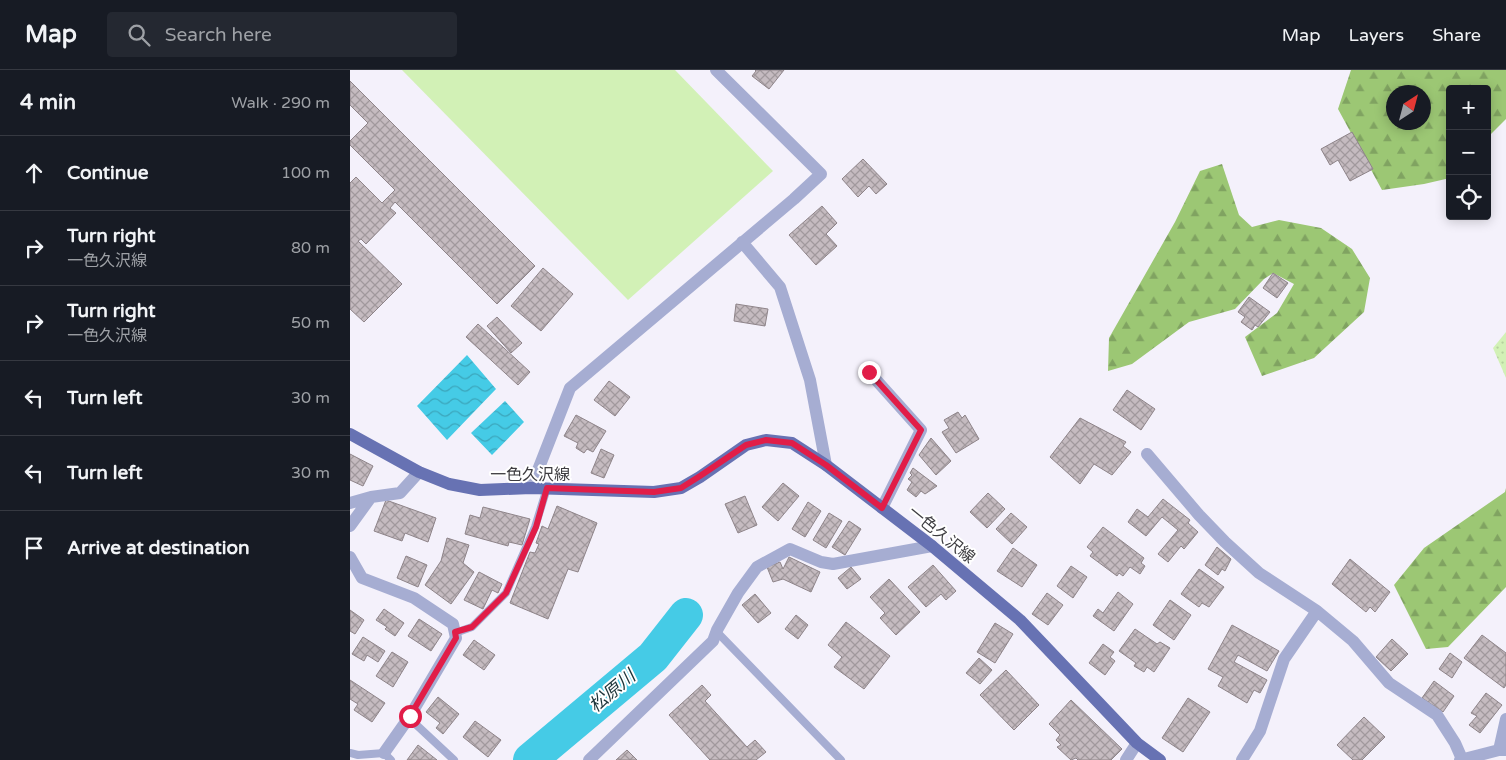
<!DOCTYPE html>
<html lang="en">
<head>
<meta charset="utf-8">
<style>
  :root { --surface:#171b24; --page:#242831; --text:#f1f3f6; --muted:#9ea1a6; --line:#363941 }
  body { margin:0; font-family:"Varela Round","Noto Sans JP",sans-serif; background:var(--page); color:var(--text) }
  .controls { position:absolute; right:15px; top:15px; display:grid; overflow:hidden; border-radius:5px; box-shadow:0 2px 12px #0003 }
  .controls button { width:45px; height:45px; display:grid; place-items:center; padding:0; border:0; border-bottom:1px solid var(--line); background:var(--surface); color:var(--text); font:25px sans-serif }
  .compass { position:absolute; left:1036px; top:15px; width:45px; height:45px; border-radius:50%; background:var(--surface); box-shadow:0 2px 12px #0003; rotate:36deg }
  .stop { position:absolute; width:15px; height:15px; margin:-11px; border:4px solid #e11d48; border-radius:50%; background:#fff }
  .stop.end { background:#e11d48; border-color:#fff; box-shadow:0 1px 5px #0008 }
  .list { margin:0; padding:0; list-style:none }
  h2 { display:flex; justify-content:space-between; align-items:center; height:65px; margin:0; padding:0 20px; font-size:21px }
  h2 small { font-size:16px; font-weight:400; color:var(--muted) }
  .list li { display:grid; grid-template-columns:32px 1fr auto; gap:15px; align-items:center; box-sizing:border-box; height:75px; padding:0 20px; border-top:1px solid var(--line) }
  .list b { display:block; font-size:19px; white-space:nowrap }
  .list p { margin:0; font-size:16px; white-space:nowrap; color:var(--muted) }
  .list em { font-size:16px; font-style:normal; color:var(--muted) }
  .icon { flex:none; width:28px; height:28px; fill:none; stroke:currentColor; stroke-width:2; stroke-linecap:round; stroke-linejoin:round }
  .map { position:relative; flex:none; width:1156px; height:690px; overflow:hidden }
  header { display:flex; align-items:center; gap:30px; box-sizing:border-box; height:70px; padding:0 25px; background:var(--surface); border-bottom:1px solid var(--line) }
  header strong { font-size:24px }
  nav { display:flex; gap:28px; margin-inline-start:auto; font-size:18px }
  .search { width:350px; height:45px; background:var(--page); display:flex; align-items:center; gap:12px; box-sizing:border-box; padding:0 18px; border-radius:5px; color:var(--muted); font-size:19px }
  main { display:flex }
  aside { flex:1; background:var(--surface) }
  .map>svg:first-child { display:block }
  .grass { fill:url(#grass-dots) }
  .forest { fill:url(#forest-firs); fill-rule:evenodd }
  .garden { fill:#d2f1b6 }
  .water { fill:url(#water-waves) }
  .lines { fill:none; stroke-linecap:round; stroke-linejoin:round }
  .river { stroke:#45cbe6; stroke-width:34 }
  .building { fill:url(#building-cross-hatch); stroke:#8e8489 }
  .lane { stroke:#a6add2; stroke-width:8 }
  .street { stroke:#a6add2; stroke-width:12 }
  .primary { stroke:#6772b3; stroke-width:12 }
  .route { stroke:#e11d48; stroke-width:6 }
  .labels { text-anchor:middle; stroke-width:4; stroke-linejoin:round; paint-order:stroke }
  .street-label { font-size:16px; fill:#3d3c40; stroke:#fff }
  .water-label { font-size:18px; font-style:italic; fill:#1c3338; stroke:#fff }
</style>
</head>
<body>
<header>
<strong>Map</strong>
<div class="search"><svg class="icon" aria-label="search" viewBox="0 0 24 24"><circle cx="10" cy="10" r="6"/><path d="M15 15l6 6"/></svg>Search here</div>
<nav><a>Map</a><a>Layers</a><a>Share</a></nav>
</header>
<main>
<aside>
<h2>4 min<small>Walk · 290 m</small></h2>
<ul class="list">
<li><svg class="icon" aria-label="ahead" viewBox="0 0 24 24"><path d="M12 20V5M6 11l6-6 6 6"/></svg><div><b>Continue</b></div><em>100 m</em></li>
<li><svg class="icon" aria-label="right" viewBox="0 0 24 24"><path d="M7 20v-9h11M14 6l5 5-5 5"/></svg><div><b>Turn right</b><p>一色久沢線</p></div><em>80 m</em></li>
<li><svg class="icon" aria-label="right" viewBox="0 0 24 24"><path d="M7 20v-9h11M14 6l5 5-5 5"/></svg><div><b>Turn right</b><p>一色久沢線</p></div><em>50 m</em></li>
<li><svg class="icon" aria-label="left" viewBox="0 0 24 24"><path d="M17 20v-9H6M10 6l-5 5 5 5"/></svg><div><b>Turn left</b></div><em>30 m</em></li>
<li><svg class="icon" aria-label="left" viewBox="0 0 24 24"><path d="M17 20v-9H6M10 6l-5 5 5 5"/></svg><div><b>Turn left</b></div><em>30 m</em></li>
<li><svg class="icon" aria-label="arrive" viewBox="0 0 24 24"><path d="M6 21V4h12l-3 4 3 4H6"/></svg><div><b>Arrive at destination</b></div></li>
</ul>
</aside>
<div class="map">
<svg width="1156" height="690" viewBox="0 0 1156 690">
  <defs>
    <pattern id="grass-dots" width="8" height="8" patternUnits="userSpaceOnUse" patternTransform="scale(1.25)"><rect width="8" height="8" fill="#d2f1b6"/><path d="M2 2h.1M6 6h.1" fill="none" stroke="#b5d09e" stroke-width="1.8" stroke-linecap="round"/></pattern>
    <pattern id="forest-firs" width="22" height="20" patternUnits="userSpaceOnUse" patternTransform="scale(1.25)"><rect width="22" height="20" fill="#9cc774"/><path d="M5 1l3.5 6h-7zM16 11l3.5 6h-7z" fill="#80a361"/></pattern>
    <pattern id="water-waves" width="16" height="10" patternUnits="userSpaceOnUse" patternTransform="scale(1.25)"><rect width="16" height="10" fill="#45cbe6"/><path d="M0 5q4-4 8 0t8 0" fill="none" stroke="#3ba6bc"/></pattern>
    <pattern id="building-cross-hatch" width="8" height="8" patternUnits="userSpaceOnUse" patternTransform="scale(1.25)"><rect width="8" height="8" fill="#c5bbc0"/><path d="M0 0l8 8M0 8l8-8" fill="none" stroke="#a1999d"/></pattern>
  </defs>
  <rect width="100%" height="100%" fill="#f4f1fb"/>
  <path class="grass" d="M1156,262v46l-13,-30z"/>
  <path class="forest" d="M1001,0h155v49l-19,19v-49h-37v89l-26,6 -42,6 -44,-81zM1044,22h30v30h-30z
    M872,94l17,51 13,12 27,-7 42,8 31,21 18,29 -6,34 -50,46 -52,18 -17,-39 32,-24 17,-29 -21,-11 -9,6 -29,30 -46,13 -57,42 -24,7 1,-33 66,-116 25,-51z
    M1156,418v99l-58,60 -22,2 -32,-64 30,-37 81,-56z"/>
  <path class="garden" d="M52,0h273l98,101 -145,129z"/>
  <path class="water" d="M117,285l29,34 -49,51 -30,-34z
    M155,331l19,21 -32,33 -21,-22z"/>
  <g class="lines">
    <path class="river" d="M180,690l123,-103 33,-42"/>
  </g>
  <path class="building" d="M405,0h29l-15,19 -17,-13 4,-5z
    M0,11l185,185 -38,38 -102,-102 -5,6 6,5 -30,31 -5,-5 -3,2 44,43 -38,38 -14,-13v-126l6,-6 26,26 13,-13 -45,-45v-4l18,-18 -18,-18z
    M1002,62l21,37 -23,12 -12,-21 -8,5 -9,-16z
    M513,89l24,25 -11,10 -7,-8 -11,11 -16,-18z
    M472,136l15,17 -11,11 11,12 -21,19 -27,-30z
    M193,198l30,26 -32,37 -30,-25z
    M923,203l15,10 -11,15 -14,-10z
    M899,227l21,15 -12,15 -3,-2 -3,5 -11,-8 4,-5 -7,-5z
    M386,234l32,5 -3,17 -31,-5z
    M147,247l25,26 -11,10 -24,-27z
    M128,254l52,48 -12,13 -52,-48z
    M259,311l21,16 -15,19 -21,-16z
    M777,320l28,19 -14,21 -28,-20z
    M608,342l4,6 3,-3 14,24 -23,14 -14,-21 7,-4 -5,-8z
    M226,345l30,16 -13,21 -6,-3 -3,4 -8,-5 2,-5 -14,-7z
    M730,348l46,24 -3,4 8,6 -19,23 -18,-11 -14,20 -30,-27z
    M581,368l20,23 -15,14 -17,-20z
    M251,379l13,6 -10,23 -13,-5z
    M0,384l23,12 -10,20 -13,-6z
    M563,398l24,18 -12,8 -4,-3 -5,6 -9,-7 5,-8 -4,-3 4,-4 -2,-2z
    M433,413l16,13 -21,25 -16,-14z
    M638,423l17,16 -18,19 -17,-16z
    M395,426l12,29 -19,8 -13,-29z
    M813,429l27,21 -2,3 10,9 -14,17 -3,-3 -13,16 -10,-8 20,-24 -16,-13 -16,19 -18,-14 9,-13 11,8z
    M36,430l50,18 -8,24 -23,-9 -3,8 -28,-10z
    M458,432l13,9 -16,26 -13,-8z
    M207,436l40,17 -19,49 -10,-3 -20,50 -38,-16 20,-51 5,1 4,-9 -3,-1 6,-17 6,3z
    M133,437l47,12 -8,26 -13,-3 -1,4 -43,-12 5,-19 10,3z
    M479,443l13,8 -16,27 -13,-8z
    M661,443l16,14 -15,17 -16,-15z
    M499,451l12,8 -16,26 -13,-8z
    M753,457l41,31 -3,5 4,3 -5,8 -10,-7 -7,9 -4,-3 -2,3 -27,-20 3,-4 -6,-5z
    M97,468l22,7 -6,18 11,9 -23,32 -26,-19 16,-24z
    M867,477l14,12 -6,12 -3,-2 -4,6 -13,-10z
    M663,478l24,17 -15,22 -25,-16z
    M56,486l21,9 -9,22 -21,-9z
    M439,487l31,15 -9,20 -28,-13 -10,3 -6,-15 13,-5 3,7z
    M1000,489l40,33 -15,20 -5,-5 -4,5 -34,-28z
    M583,495l23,26 -10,9 -5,-6 -15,13 -18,-20z
    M721,496l16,11 -14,21 -16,-12z
    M501,497l10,12 -14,10 -9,-11z
    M849,499l25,18 -15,20 -7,-4 -3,4 -18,-13z
    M129,502l23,12 -4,9 -6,-3 -9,19 -19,-9z
    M539,509l31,33 -24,23 -16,-17 5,-5 -15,-16z
    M768,522l15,12 -19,27 -21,-15 5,-7 5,4z
    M697,523l16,12 -15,20 -16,-11z
    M405,524l16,19 -13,10 -16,-18z
    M820,530l21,15 -17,25 -21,-15z
    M34,539l20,14 -9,13 -10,-7 2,-2 -11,-7z
    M0,540l14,10 -9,14 -5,-3z
    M446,545l12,10 -10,14 -13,-10z
    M69,549l23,15 -11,17 -23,-15z
    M496,552l44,34 -26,33 -30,-22 8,-10 -14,-12z
    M645,553l18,11 -18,29 -18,-11z
    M882,555l47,26 -12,20 -29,-16 -4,7 33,18 -7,13 -6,-3 -7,13 -29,-17 5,-9 -15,-8z
    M785,559l22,15 3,-2 10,6 -16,24 -7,-5 -3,5 -10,-6 2,-3 -17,-12z
    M1132,565l24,18v32l-2,3 -40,-30z
    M13,567l22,14 -7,11 -11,-7 -3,6 -12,-7z
    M1042,569l16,15 -17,17 -15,-14z
    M124,570l21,15 -11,15 -21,-15z
    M753,574l11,8 -4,5 5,4 -10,14 -16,-12z
    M42,582l16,10 -15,25 -17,-11z
    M1100,583l12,9 -10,16 -13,-9z
    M629,588l13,12 -12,14 -14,-11z
    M656,600l33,35 -25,25 -34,-35z
    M0,610l35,23 -13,19 -18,-12 4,-6 -8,-5z
    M1084,611l20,15 -11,16 -21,-14z
    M352,615l9,10 -6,6 42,46 8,-7 11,12 -10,8h-46l-41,-45z
    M1136,623l16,12 -22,28 -11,-8 8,-9 -6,-3z
    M88,627l21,17 -16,20 -7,-6 4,-5 -14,-11z
    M838,628l22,14 -27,40 -21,-14z
    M721,630l51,49 -11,11h-33l-2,-2 -5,2 -14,-13 4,-2 -5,-5 4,-5 -11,-11z
    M1014,647l21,20 -23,23h-9l-16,-15z
    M125,651l26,19 -13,17 -25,-20z
    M68,675l19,15h-30z
    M277,680l10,10h-21z"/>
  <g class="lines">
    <path class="lane" d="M367,562l124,128
      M105,563l17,-6 34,-34 29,-66 12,-39
      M59,648l45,42
      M0,683l8,2 26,-2 7,7"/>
    <path class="street" d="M392,172l38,45 30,93 16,85
      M519,302l52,58 -39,78
      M797,384l52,61 26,27 34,31 58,38 36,30 36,42 48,32 18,28 7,16
      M181,418l39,-100 224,-189 27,-25 -105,-104
      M0,433l21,-6 29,-4 19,-21
      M0,456l21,-29
      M0,487l12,21 52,20 39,26 3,14 -46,78 -26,37
      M1149,680l7,-31
      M239,690l124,-119 4,-11 21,-37 19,-26 33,-18 31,13 12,2 99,-18
      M776,690l11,-17
      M892,690l18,-29 24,-72 33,-48
      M1110,690l39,-10h7"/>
    <path class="primary" d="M0,364l69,38 30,12 31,6 51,-2 123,4 27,-4 19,-11 46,-32 20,-5 26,3 34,22 106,81 88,74 117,123 23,17"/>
  </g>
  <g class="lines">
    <path class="route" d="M60,646l46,-78 -1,-6 17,-5 34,-34 30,-66 11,-39 107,4 27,-4 19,-12 46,-31 20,-5 26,3 34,22 56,43 39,-78 -52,-58"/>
  </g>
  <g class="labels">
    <g class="street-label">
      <text x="180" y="410">一色久沢線</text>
      <text transform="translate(592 464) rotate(39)" y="6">一色久沢線</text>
    </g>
    <g class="water-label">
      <text transform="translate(262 621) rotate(-40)" y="6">松原川</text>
    </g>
  </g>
</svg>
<div class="controls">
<button>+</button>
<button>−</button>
<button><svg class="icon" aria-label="locate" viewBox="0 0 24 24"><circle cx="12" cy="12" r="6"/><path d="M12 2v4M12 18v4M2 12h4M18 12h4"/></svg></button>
</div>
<svg class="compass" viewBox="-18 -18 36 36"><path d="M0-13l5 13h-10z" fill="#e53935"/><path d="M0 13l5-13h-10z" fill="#9ea1a6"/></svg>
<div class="stop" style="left:60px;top:646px"></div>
<div class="stop end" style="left:519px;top:302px"></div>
</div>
</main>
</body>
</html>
